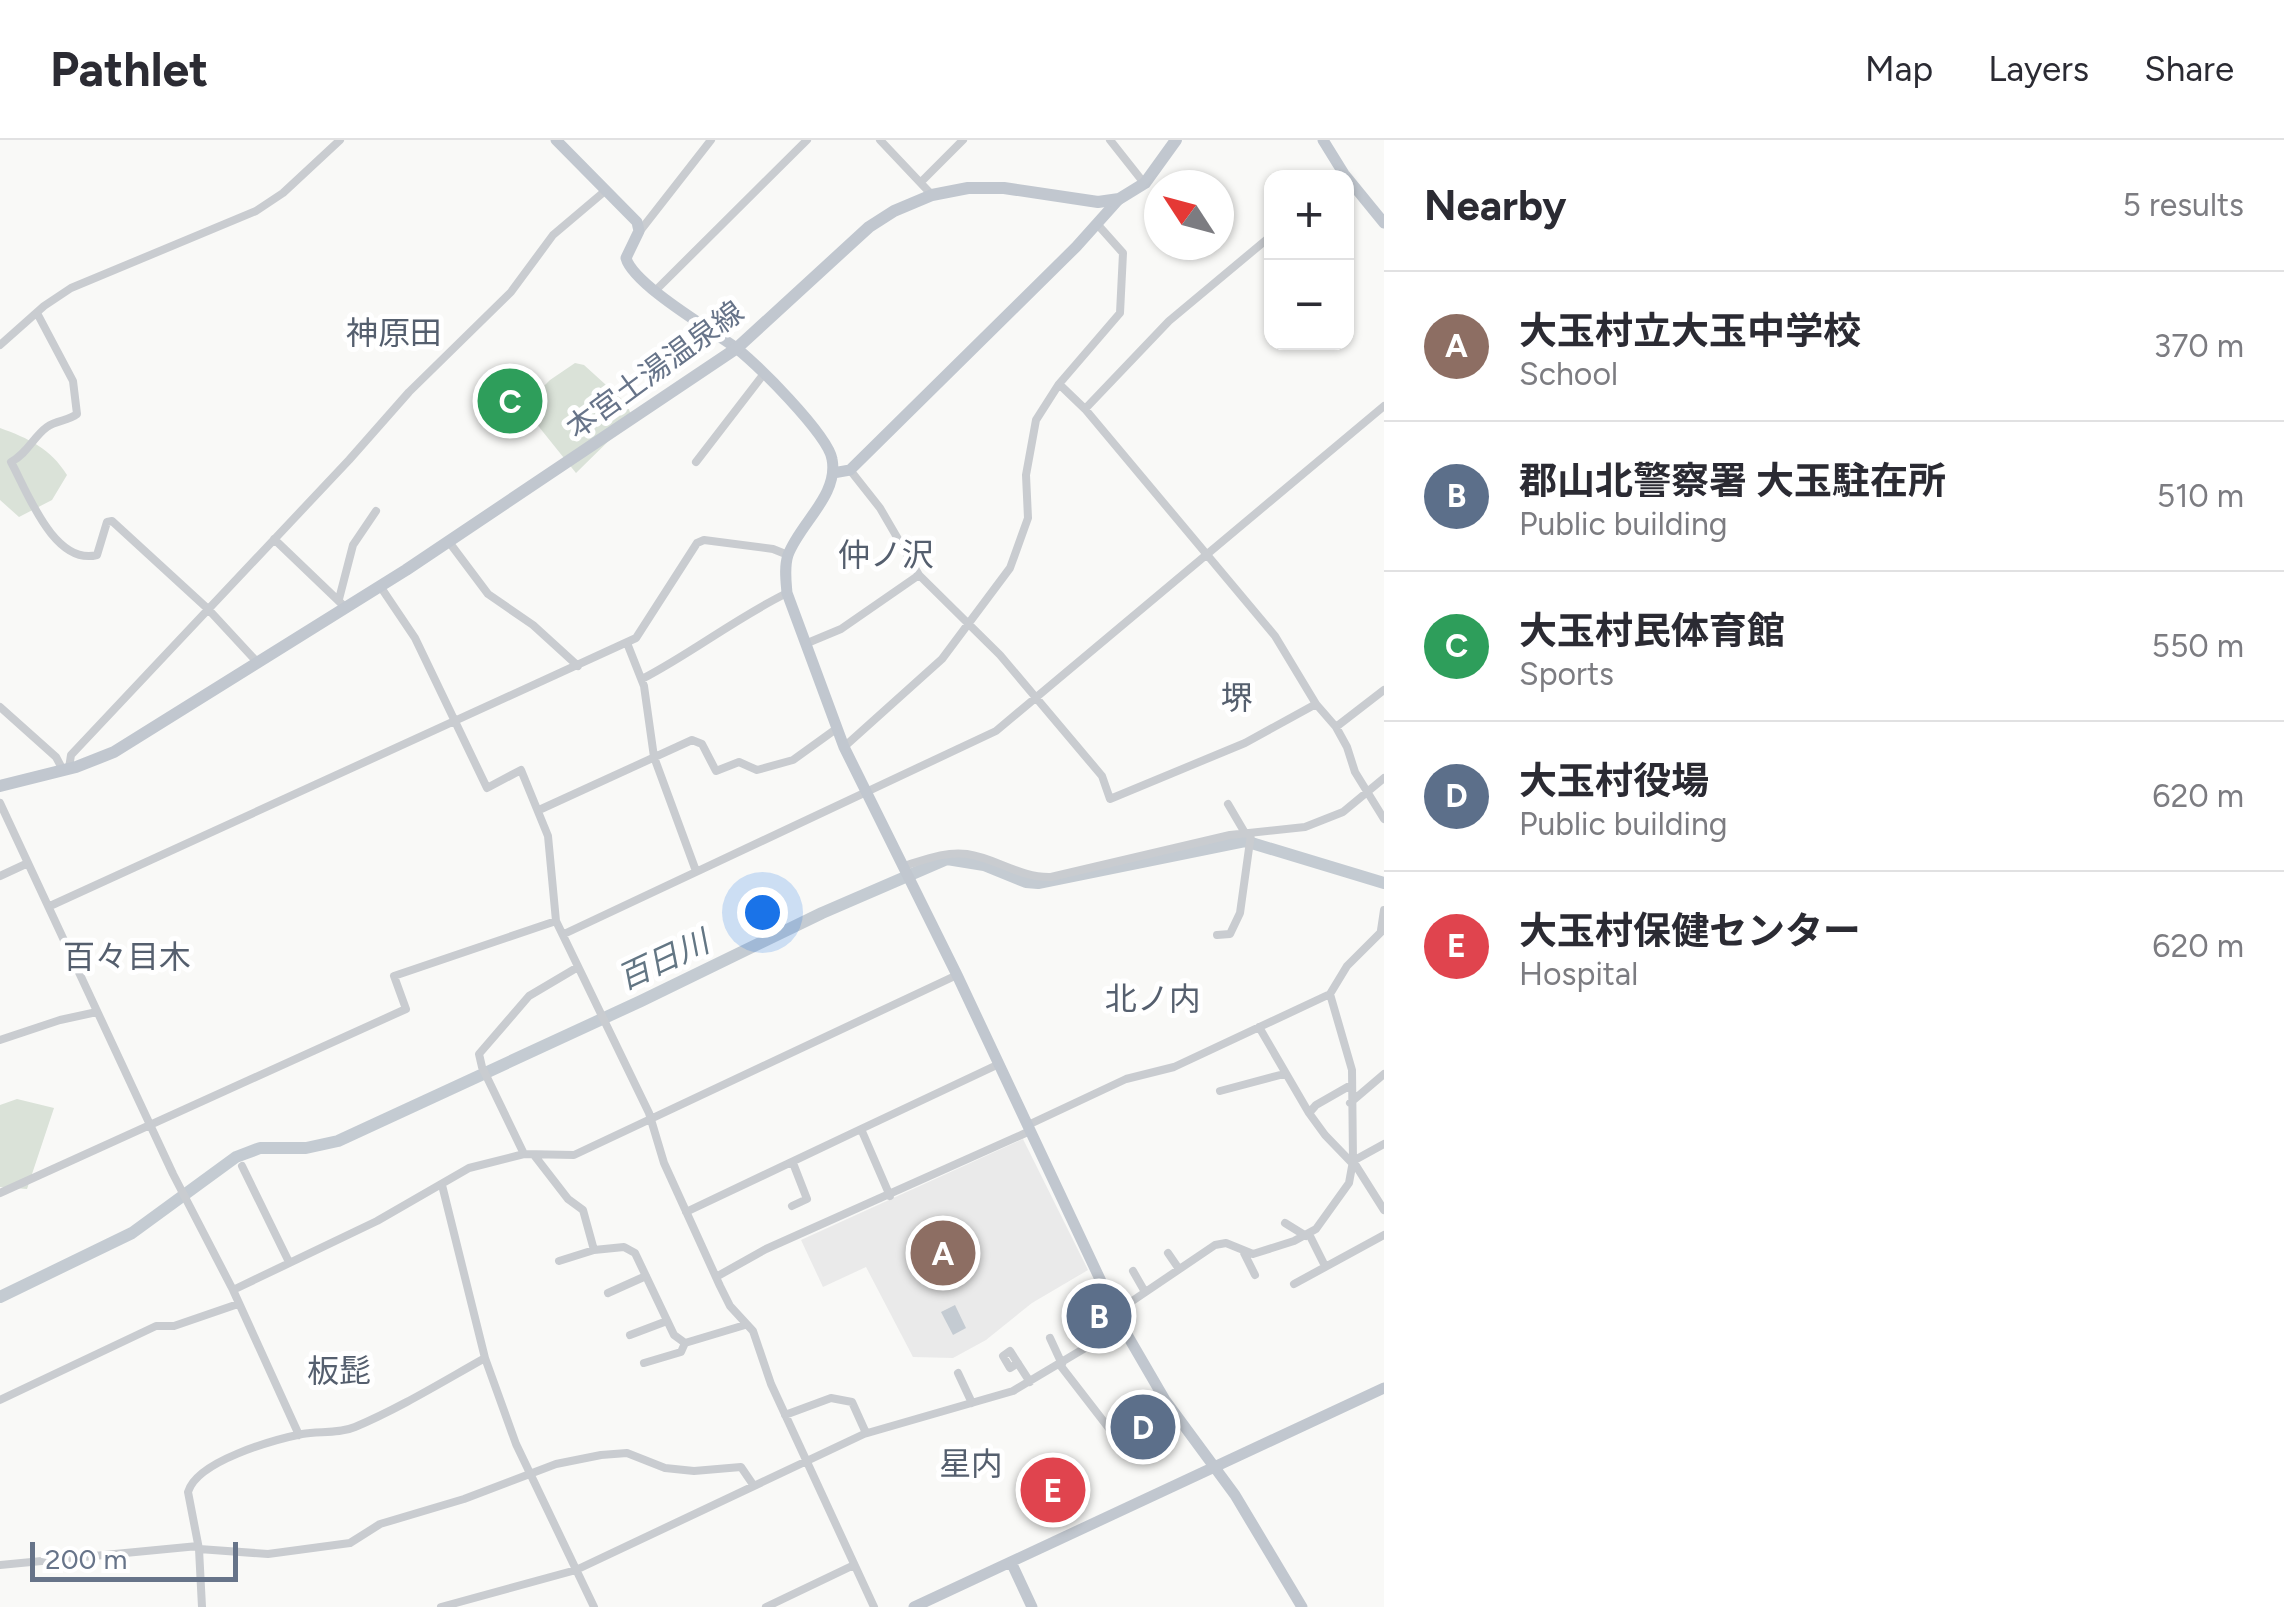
<!DOCTYPE html>
<html lang="en">
<head>
<meta charset="utf-8">
<style>
  :root { --surface:#fff; --page:#f7f7f7; --text:#2b2b33; --muted:#7c7c81; --line:#e1e1e2; --accent:#7c3aed }
  body { margin:0; font-family:Figtree,"Noto Sans JP",sans-serif; background:var(--page); color:var(--text) }
  .controls { position:absolute; right:30px; top:30px; display:grid; overflow:hidden; border-radius:20px; box-shadow:0 2px 8px #0004 }
  .controls button { width:90px; height:90px; display:grid; place-items:center; padding:0; border:0; border-bottom:2px solid var(--line); background:var(--surface); color:var(--text); font:50px sans-serif }
  .compass { position:absolute; left:1144px; top:30px; width:90px; height:90px; border-radius:50%; background:var(--surface); box-shadow:0 2px 8px #0004; rotate:306deg }
  .scale { position:absolute; left:30px; bottom:25px; width:208px; box-sizing:border-box; padding-left:10px; border:5px solid #677489; border-top:0; font-size:28px; line-height:35px; white-space:nowrap; color:#677489; -webkit-text-stroke:8px #fff; paint-order:stroke }
  .you { position:absolute; left:762px; top:772px; width:35px; height:35px; margin:-25px; border:8px solid #fff; border-radius:50%; background:#1a73e8; box-shadow:0 0 0 15px #1a73e833 }
  .badge { display:grid; place-items:center; width:65px; height:65px; border-radius:50%; background:var(--accent); color:#fff; font-size:32px; font-weight:700 }
  .pin { position:absolute; translate:-50% -50%; border:5px solid #fff; box-shadow:0 2px 10px #0006 }
  .list { margin:0; padding:0; list-style:none }
  h2 { display:flex; justify-content:space-between; align-items:center; height:130px; margin:0; padding:0 40px; font-size:42px }
  h2 small { font-size:32px; font-weight:400; color:var(--muted) }
  .list li { display:grid; grid-template-columns:65px 1fr auto; gap:30px; align-items:center; box-sizing:border-box; height:150px; padding:0 40px; border-top:2px solid var(--line) }
  .list b { display:block; font-size:38px; white-space:nowrap }
  .list p { margin:0; font-size:32px; white-space:nowrap; color:var(--muted) }
  .list em { font-size:32px; font-style:normal; color:var(--muted) }
  .map { position:relative; flex:none; width:1384px; height:1467px; overflow:hidden }
  header { display:flex; align-items:center; gap:60px; box-sizing:border-box; height:140px; padding:0 50px; background:var(--surface); border-bottom:2px solid var(--line) }
  header strong { font-size:48px }
  nav { display:flex; gap:55px; margin-inline-start:auto; font-size:35px }
  main { display:flex }
  aside { flex:1; background:var(--surface) }
  .map>svg:first-child { display:block }
  .built { fill:#eaeaea }
  .green { fill:#dae2d8 }
  .water { fill:#c4cbd2 }
  .lines { fill:none; stroke-linecap:round; stroke-linejoin:round }
  .river { stroke:#c4cbd2; stroke-width:12 }
  .street { stroke:#c9ccd0; stroke-width:8 }
  .secondary { stroke:#c1c7cf; stroke-width:11 }
  .primary { stroke:#c1c7cf; stroke-width:12 }
  .labels { text-anchor:middle; stroke-width:10; stroke-linejoin:round; paint-order:stroke }
  .street-label { font-size:30px; fill:#677489; stroke:#fff }
  .neighbourhood-label { font-size:32px; fill:#555f6e; stroke:#fff }
  .water-label { font-size:32px; font-style:italic; fill:#637684; stroke:#fff }
</style>
</head>
<body>
<header>
<strong>Pathlet</strong>
<nav><a>Map</a><a>Layers</a><a>Share</a></nav>
</header>
<main>
<div class="map">
<svg width="1384" height="1467" viewBox="0 0 1384 1467">
  <rect width="100%" height="100%" fill="#f9f9f7"/>
  <path class="built" d="M1023,999l65,131 -56,33 -46,37 -33,18 -40,-1 -47,-90 -43,20 -22,-47z"/>
  <path class="green" d="M575,223l9,2 43,39 5,14 -56,55 -53,-66 27,-27z
    M0,288c28,10 51,21 67,47l-15,25 -33,17 -19,-17z
    M17,959l37,9 -27,81 -27,-2v-82z"/>
  <path class="water" d="M955,1165l11,23 -13,7 -12,-23z"/>
  <g class="lines">
    <path class="river" d="M0,1157l132,-64 104,-76 24,-9h46l32,-7 303,-140 181,-88 125,-54 37,6 42,17 12,1 207,-42 139,42"/>
    <path class="street" d="M880,0l52,55
      M1110,0l34,43
      M921,42l42,-42
      M640,91l71,-91
      M656,150l151,-150
      M37,173l36,68 4,33c-9,7 -20,6 -30,13 -14,10 -19,26 -36,35 16,29 43,104 86,93l10,-33 5,-1 96,88 50,54
      M0,205l44,-39 27,-18 185,-77 27,-18 57,-53
      M1059,244l26,25 190,227 41,68 20,23 11,20 8,25 29,47
      M1085,269l84,-88 103,-86
      M696,322l67,-87
      M850,330l30,38 39,67 81,80 102,121 8,23 135,-56 71,-39
      M274,399l72,69
      M449,402l39,52 45,31 45,41
      M380,446l35,52 72,150 34,-18 27,66 8,85 93,192 15,50 56,123 10,20 23,25 18,53 103,223
      M339,459l14,-54 23,-34
      M627,503l17,43 10,71 42,114
      M805,504l36,-15 78,-54
      M642,539c50,-26 94,-61 145,-86
      M0,567l56,50 7,13
      M1336,587l48,-37
      M844,607l98,-88 68,-91 18,-50 -2,-43 10,-55 23,-36 61,-71 3,-60 -25,-28
      M69,628l2,-13 278,-295 60,-68 102,-100 42,-57 52,-44
      M0,663l173,371 60,116 66,145
      M1228,664l17,29
      M539,670l153,-70 10,4 14,27 23,-9 18,8 36,-10 43,-31
      M904,726c20,-6 41,-15 63,-12 29,4 53,24 84,23l179,-42 75,-8 38,-15 41,-34
      M0,736l28,-13
      M50,766l586,-268 61,-95 7,-3 69,9 15,6
      M1381,790l3,-20
      M564,794l432,-203 388,-325
      M1217,795l13,-1 10,-21 11,-79
      M1259,887l50,86
      M0,900l60,-20 37,-8
      M1351,945l-35,20 -7,8 16,22 27,28
      M1220,951l64,-17
      M1350,963l34,-29
      M1028,985l98,-46 48,-12 156,-73 17,-28 37,-37
      M524,1014l-42,-87 -3,-13 50,-58 49,-29
      M534,1015l34,44 15,11 11,40 30,-3 11,6 39,82 11,8 60,-18
      M1353,1021l31,49
      M1353,1021l31,-17
      M242,1026l47,96
      M442,1045l43,173 31,86 78,163
      M0,1053l406,-184 -12,-33 162,-55
      M890,1056l-29,-67 138,-65
      M792,1066l15,-7 -14,-36
      M686,1072l175,-83
      M1285,1083l21,13
      M1309,1094l16,32
      M1168,1113l11,16
      M1244,1113l11,22
      M559,1121l35,-11
      M1133,1131l12,21
      M716,1137l50,-28 264,-118
      M1294,1144l90,-49
      M233,1150l144,-69 92,-53 55,-14 50,1 383,-180
      M608,1153l38,-17
      M1116,1172l99,-67 11,-2 27,11 41,-13 22,-12 33,-46 4,-22 -1,-91 -22,-76
      M630,1195l37,-14
      M1050,1198l12,26
      M644,1223l37,-11 4,-9
      M1018,1223l-8,5 -7,-12 7,-5 20,31
      M1060,1225l65,84
      M958,1233l14,30
      M0,1260l156,-74h18l64,-22
      M785,1275l46,-17 21,4 14,31
      M199,1409l69,5 82,-11 30,-19 84,-25 92,-35 45,-9 26,-2 38,15 29,3 47,-4 13,19
      M0,1425l198,-19
      M202,1467l-3,-58 -11,-57c9,-31 85,-52 114,-58 17,-3 37,0 53,-7 45,-19 87,-45 130,-69
      M441,1467l135,-37 288,-136 149,-43 109,-65
      M766,1467l88,-42"/>
    <path class="secondary" d="M556,0l81,82 2,9 -13,27c7,26 82,70 106,87 22,15 96,90 100,114 7,36 -32,64 -44,96 -4,12 -2,26 -1,38l57,154 113,228 165,351 43,74 70,95 67,112
      M1323,0l21,34 40,49
      M833,333l17,-3 226,-223 43,-48
      M1011,1422l21,45
      M914,1467l470,-219"/>
    <path class="primary" d="M0,646l76,-19 38,-15 292,-182 331,-222 132,-121 25,-16 38,-16 36,-7h36l94,14 21,-3 26,-16 31,-43"/>
  </g>
  <g class="labels">
    <g class="street-label">
      <text transform="translate(655 230) rotate(-36)" y="10">本宮土湯温泉線</text>
    </g>
    <g class="neighbourhood-label">
      <text x="394" y="204">神原田</text>
      <text x="886" y="426">仲ノ沢</text>
      <text x="1237" y="569">堺</text>
      <text x="127" y="828">百々目木</text>
      <text x="1153" y="870">北ノ内</text>
      <text x="339" y="1242">板髭</text>
      <text x="971" y="1335">星内</text>
    </g>
    <g class="water-label">
      <text transform="translate(663 820) rotate(-25)" y="11">百日川</text>
    </g>
  </g>
</svg>
<div class="controls">
<button>+</button>
<button>−</button>
</div>
<svg class="compass" viewBox="-18 -18 36 36"><path d="M0-13l5 13h-10z" fill="#e53935"/><path d="M0 13l5-13h-10z" fill="#7c7c81"/></svg>
<div class="scale">200 m</div>
<div class="you"></div>
<div class="pin badge" style="left:943px;top:1113px;background:#8d6e63">A</div>
<div class="pin badge" style="left:1099px;top:1176px;background:#5c6f8a">B</div>
<div class="pin badge" style="left:510px;top:261px;background:#2e9e5b">C</div>
<div class="pin badge" style="left:1143px;top:1287px;background:#5c6f8a">D</div>
<div class="pin badge" style="left:1053px;top:1350px;background:#e0444e">E</div>
</div>
<aside>
<h2>Nearby<small>5 results</small></h2>
<ul class="list">
<li><span class="badge" style="background:#8d6e63">A</span><div><b>大玉村立大玉中学校</b><p>School</p></div><em>370 m</em></li>
<li><span class="badge" style="background:#5c6f8a">B</span><div><b>郡山北警察署 大玉駐在所</b><p>Public building</p></div><em>510 m</em></li>
<li><span class="badge" style="background:#2e9e5b">C</span><div><b>大玉村民体育館</b><p>Sports</p></div><em>550 m</em></li>
<li><span class="badge" style="background:#5c6f8a">D</span><div><b>大玉村役場</b><p>Public building</p></div><em>620 m</em></li>
<li><span class="badge" style="background:#e0444e">E</span><div><b>大玉村保健センター</b><p>Hospital</p></div><em>620 m</em></li>
</ul>
</aside>
</main>
</body>
</html>
